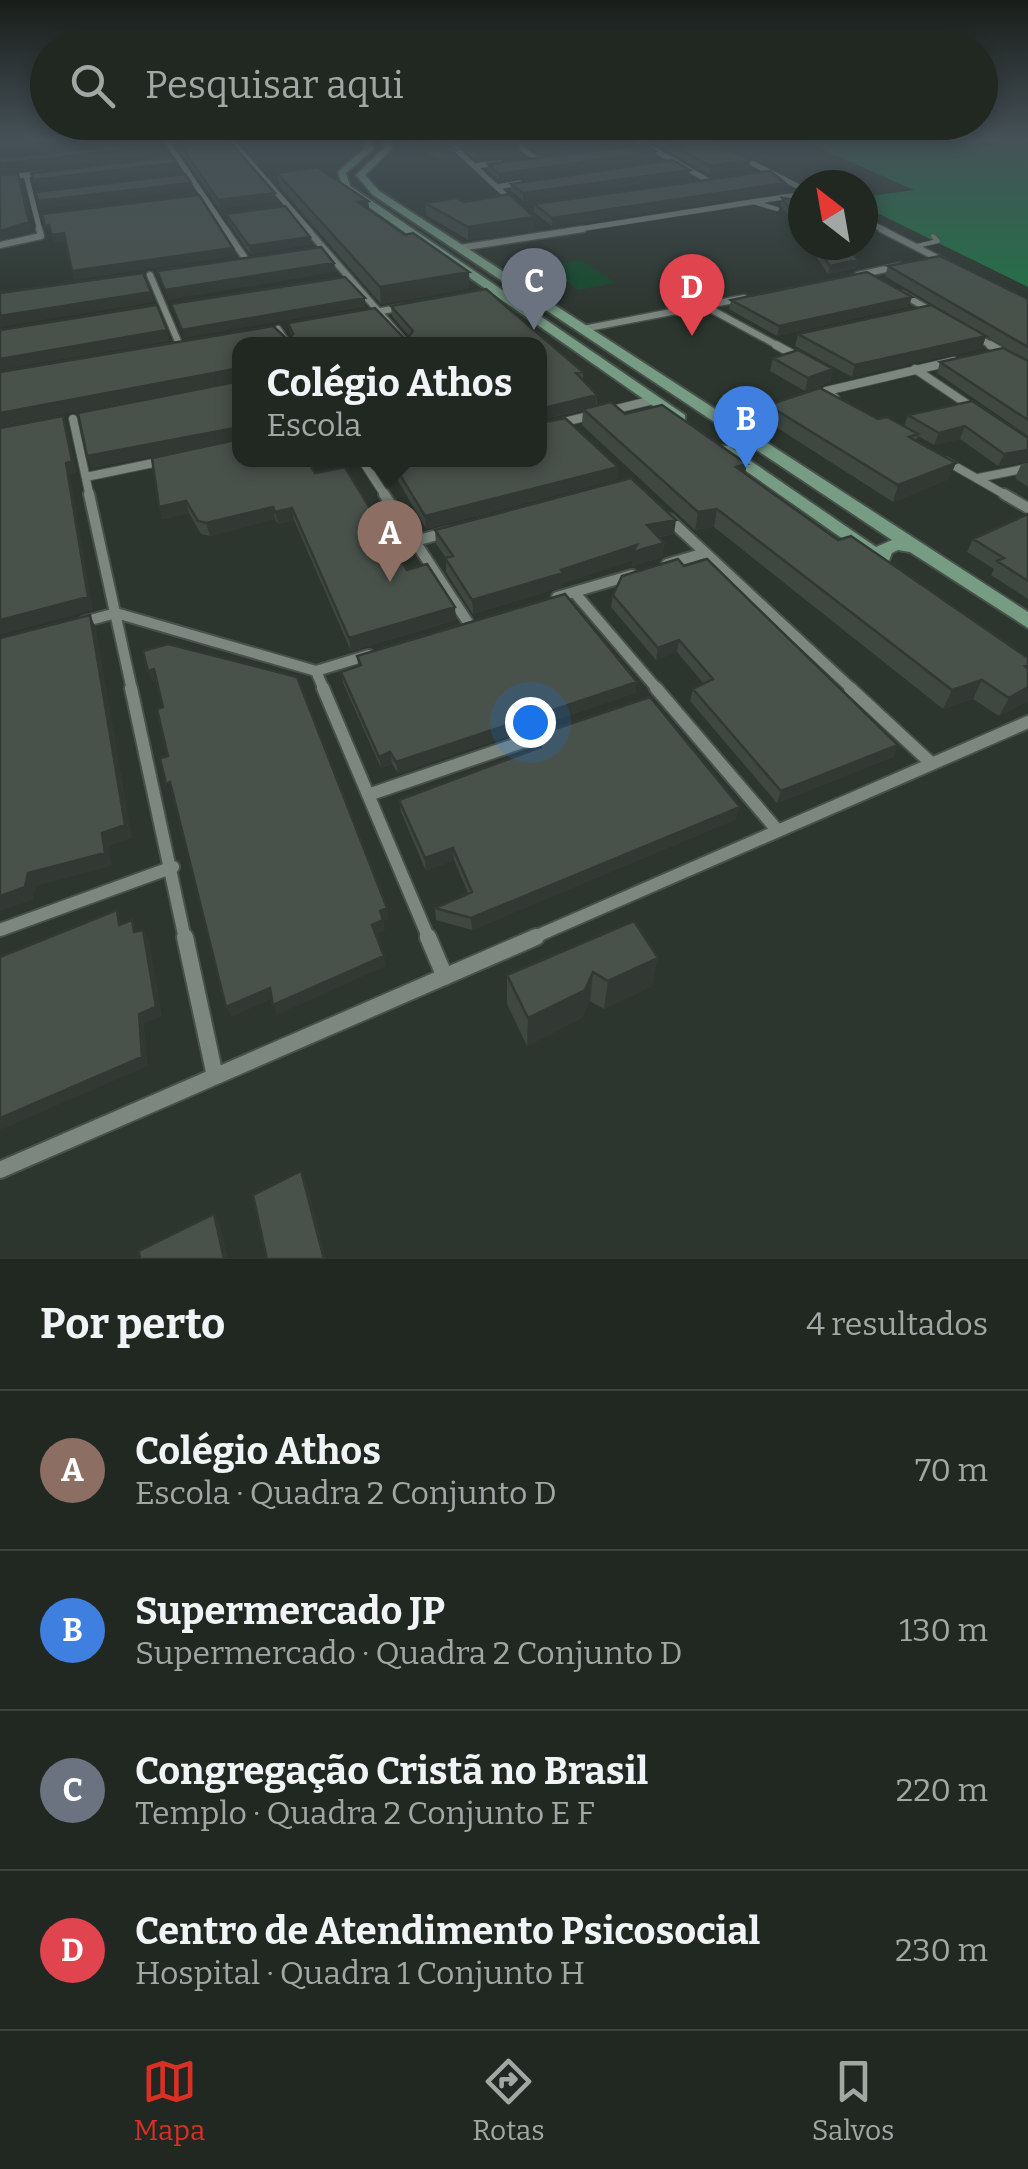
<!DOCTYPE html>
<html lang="pt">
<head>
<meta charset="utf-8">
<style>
  :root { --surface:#212822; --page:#2d342f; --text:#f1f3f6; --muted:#a2a6a5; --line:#3e4440; --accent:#d93025 }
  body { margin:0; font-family:Bitter,serif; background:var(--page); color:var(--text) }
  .compass { position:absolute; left:788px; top:170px; width:90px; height:90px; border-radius:50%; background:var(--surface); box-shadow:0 5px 15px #0003; rotate:329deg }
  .you { position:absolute; left:530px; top:722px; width:35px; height:35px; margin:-25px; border:8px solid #fff; border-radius:50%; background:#1a73e8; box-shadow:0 0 0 15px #1a73e833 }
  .badge { display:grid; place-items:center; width:65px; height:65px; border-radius:50%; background:var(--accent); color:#fff; font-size:32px; font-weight:700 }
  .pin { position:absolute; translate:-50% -82px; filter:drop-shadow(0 2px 5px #0008) }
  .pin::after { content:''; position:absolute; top:52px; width:35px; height:30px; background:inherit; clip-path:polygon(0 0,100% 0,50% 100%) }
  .popup { position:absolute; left:232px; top:337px; width:315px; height:130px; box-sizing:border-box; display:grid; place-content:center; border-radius:20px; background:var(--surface); filter:drop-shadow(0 2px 8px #0005); font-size:32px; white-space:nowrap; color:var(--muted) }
  .popup b { font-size:38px; color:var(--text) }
  .popup::after { content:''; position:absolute; left:50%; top:100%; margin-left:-20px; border:20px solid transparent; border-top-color:var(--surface) }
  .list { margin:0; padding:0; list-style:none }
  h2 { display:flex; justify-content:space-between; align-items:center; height:130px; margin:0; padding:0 40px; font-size:42px }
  h2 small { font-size:32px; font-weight:400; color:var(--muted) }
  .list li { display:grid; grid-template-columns:65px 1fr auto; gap:30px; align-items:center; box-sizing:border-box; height:160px; padding:0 40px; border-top:2px solid var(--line) }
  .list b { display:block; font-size:38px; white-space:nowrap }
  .list p { margin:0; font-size:32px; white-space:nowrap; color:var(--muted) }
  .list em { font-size:32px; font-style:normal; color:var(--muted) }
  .icon { flex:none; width:55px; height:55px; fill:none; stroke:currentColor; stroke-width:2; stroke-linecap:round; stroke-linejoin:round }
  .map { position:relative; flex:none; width:1028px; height:1259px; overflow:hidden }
  .search { position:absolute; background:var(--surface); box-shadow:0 5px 15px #0003; left:30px; right:30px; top:30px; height:110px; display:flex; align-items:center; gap:25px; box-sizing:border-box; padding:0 35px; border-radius:55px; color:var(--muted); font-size:38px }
  .sheet { height:770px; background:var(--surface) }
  nav { display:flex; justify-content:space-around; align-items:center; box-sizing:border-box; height:140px; border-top:2px solid var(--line); background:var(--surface); font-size:28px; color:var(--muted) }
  nav a { display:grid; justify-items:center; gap:5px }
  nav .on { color:var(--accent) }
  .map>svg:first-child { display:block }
  .green { fill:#14492b }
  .forest { fill:#1f7445 }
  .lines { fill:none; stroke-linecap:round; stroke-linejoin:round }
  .lane-casing { stroke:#48504b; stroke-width:5 }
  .street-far5-casing { stroke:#48504b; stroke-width:6 }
  .street-far4-casing { stroke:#48504b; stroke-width:9 }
  .street-far3-casing { stroke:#48504b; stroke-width:10 }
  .street-far2-casing { stroke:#48504b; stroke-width:14 }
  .street-far1-casing { stroke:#48504b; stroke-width:16 }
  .street-casing { stroke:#48504b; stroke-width:20 }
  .secondary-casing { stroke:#48504b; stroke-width:4 }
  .lane { stroke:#7c877f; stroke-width:4 }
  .street-far5 { stroke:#7c877f; stroke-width:5 }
  .street-far4 { stroke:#7c877f; stroke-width:6 }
  .street-far3 { stroke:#7c877f; stroke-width:8 }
  .street-far2 { stroke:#7c877f; stroke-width:10 }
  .street-far1 { stroke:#7c877f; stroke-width:12 }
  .street { stroke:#7c877f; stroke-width:16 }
  .secondary { fill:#779c84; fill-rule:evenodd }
  .wall { fill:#3e4740 }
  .shaded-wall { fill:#323934 }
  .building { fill:#48524b; stroke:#323934; stroke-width:2.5 }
</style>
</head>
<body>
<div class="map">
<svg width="1028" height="1259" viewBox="0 0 1028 1259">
  <rect width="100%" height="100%" fill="#2c352e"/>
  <path class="green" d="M581,260l34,23 -37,7 -32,-24z"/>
  <path class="forest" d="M801,140h227v147l-165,-81v-9l51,-7z"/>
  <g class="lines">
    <defs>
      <path id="lane" d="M753,202l24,7
        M917,246l21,-5 -5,-5"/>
      <path id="street-far5" d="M231,140l79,91
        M446,140l69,64
        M511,140l25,19
        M637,140l70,40
        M167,142l60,89
        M150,144l41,-4
        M742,158l61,31
        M474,166l27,-3
        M26,175l14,56
        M0,178l43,-5
        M497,187l23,-4
        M863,219l23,12
        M567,231l236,-37"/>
      <path id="street-far4" d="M225,229l22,32
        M307,229l100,115
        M881,229l66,34
        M0,245l41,-9 -2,-7
        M459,248l124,-19
        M150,275l30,71
        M858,275l42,-9
        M902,294l33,19
        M705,306l75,41
        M365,314l38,-7
        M278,329l10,15
        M583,329l161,-31
        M975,336l19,11"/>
      <path id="street-far3" d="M776,345l24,13
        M990,345l38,22
        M915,369l61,41
        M836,399l-10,-8 128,-30
        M73,419l17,78
        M540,428l113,-28
        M362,460l24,37
        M946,461l63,36
        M369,470l41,-10
        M86,477l77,-16
        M978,478l50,-10"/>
      <path id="street-far2" d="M89,494l43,196
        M384,494l85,130
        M1004,494l24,14
        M669,519l184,171
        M415,541l33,-9
        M667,564l38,-11
        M574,592l84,98
        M557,597l75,-22
        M116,613l200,58
        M83,622l33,-9
        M316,671l53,-16
        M316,671l8,19"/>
      <path id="street-far1" d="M131,688l54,251
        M323,688l106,251
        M656,688l122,143
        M850,688l81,75
        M368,795l178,-61
        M0,930l173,-63
        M530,939l498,-217"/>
      <path id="street" d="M185,937l30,139
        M428,937l17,40
        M0,1170l536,-233"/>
      <path id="secondary" d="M363,140h8l2,9 -27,24 4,13 335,229v6h-10l-332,-232 -5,-17 27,-24z
        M383,140h8l1,9 -27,26 14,16 649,421v16l-118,-76 -12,-2 -6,3 -4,10h-12l-2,-10h-11l-144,-101v-6h10l147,101 16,-7 -519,-345 -17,-20 28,-27z"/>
    </defs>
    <use href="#lane" class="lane-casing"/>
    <use href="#street-far5" class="street-far5-casing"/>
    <use href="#street-far4" class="street-far4-casing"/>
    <use href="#street-far3" class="street-far3-casing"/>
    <use href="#street-far2" class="street-far2-casing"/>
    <use href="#street-far1" class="street-far1-casing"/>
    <use href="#street" class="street-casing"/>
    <use href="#secondary" class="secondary-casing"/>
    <use href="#lane" class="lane"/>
    <use href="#street-far5" class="street-far5"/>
    <use href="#street-far4" class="street-far4"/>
    <use href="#street-far3" class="street-far3"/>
    <use href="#street-far2" class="street-far2"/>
    <use href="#street-far1" class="street-far1"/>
    <use href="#street" class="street"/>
    <use href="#secondary" class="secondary"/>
  </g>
  <path class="wall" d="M177,140l99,61 -56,8 -42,-61z
    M403,140h42l11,10v8l-15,2z
    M452,140h59l8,6v8l-43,5z
    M519,140h105l-87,12z
    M649,140h62l39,20 -1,8 -40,6z
    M655,157l-156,23 -11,-9v-7z
    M690,170l-1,7 -166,24 -12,-10v-7z
    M277,173l91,28 1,10 101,77 -89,16 -101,-117z
    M784,191l-232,35 -18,-14v-8z
    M782,198l21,3v36l-22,-32z
    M425,203l109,14v13l-66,10 -42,-25z
    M226,214l84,23 1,7 -61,10 -22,-33z
    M808,245h38l12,15 -2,8 -28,6z
    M888,266l140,33v137l-91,-63 3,-11 75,-8 -29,-18 -4,12 -130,29 -57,-31 3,-12 164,-12 -77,-46z
    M486,289l97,83v8l14,15v10l14,-3 14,12 37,-9 85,59 -2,10 93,66 13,-4 177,122v43l-29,15 -26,-17 -30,10 -229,-182 -19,3 -113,-105 1,-15 -43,10v-76h-300v36l-240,46v-54l273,-46 15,14 3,-4 -3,-13 87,-15 31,32 3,-4 -17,-20 -1,-10z
    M731,300l178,6 -132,30 -48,-27z
    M773,358l60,11 -3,13 -25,9 -35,-20z
    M239,382l1,78 75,13 141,147 -105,31 -57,-131 -16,4 -3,-5 -65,17 -9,-2 -12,-21 -26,6 -4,-12 71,-66 -139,27z
    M768,405l110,14 26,7 4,-11 120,23v24l-30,4 -38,-27 -26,6 -16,-9 -2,5 33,38 -56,23 -128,-82z
    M391,460l227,7 -1,12 -191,50 -33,-57z
    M1028,463v24l-13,-9 6,-13z
    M1028,514v85l-37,-24 3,-6 -27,-17 6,-13z
    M435,530l239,4 -15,3 5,6 -2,14 -30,9 1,-6 -70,23 -1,4 -89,27 -27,-42v-14l-10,-14z
    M613,595l285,150 -5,12 -116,46 -87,-102 3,-12 11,-5 -27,-32 -21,8 -45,-53z
    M357,656l280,26 -2,11 -237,80 -6,-9 -11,4 -38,-85 -2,-11 17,-7z
    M537,735l199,84 -264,111 -36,-10 -1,-12 33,-15 -14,-33 -28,11 -25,-59 -2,-12 138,-51z
    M634,921l18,65 -48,23 -14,-8 -8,17 -55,28 -20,-42v-29z"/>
  <path class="shaded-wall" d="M69,140h71l-140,15v-8z
    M570,140h54l-87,12v-8z
    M165,145l2,8 -167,19v-8z
    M519,146v8l-43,5v-7z
    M456,150v8l-15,2v-8z
    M656,151l-1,6 -156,23v-6z
    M750,160l-1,8 -40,6 1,-8z
    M177,163l2,8 -143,17 -3,-8z
    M690,170l-1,7 -166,24v-8z
    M18,174l14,57 -32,10v-10z
    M191,183l1,8 -151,18 -3,-8z
    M785,183l-1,8 -232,35v-8z
    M275,193l1,8 -56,8 -2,-9z
    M368,201l2,14 -12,-13z
    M534,217v13l-66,10v-13z
    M64,233l2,8 -12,2 -2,-8z
    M310,237l1,7 -61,10 -1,-8z
    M233,248l2,8 -160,24 -3,-9z
    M858,260l-2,8 -28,6 2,-8z
    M334,263l2,9 -168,28 -3,-10z
    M469,272l1,16 -89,16 -1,-17z
    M151,292l3,10 -154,25v-11z
    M912,297l-3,9 -132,30 2,-10z
    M365,298v9l-181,31 -2,-8z
    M167,330l3,11 -170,29v-11z
    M986,336l-4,12 -130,29 3,-12z
    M240,368v12l-240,46v-13z
    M833,369l-3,13 -25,9 3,-13z
    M597,395l-1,11 -56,14v-11z
    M63,416l4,12 10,45 -7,2 23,135 -93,25v-15l66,-157z
    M965,426l-5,13 -26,6 5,-12z
    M240,427v12l-149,29 -4,-12z
    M1028,450v12l-30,4 6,-12z
    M956,463l-7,16 -56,23 5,-17z
    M747,464l-4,17 -7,-14z
    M618,467l-1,12 -191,50 -1,-13z
    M186,501l3,12 -26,6 -4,-12z
    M273,507l2,12 -65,17 -4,-13z
    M292,508l2,12 -16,4 -3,-12z
    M717,509l-3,18 -19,3 3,-18z
    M676,520l-2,14 -29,5 2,-14z
    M664,543l-2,14 -30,9 1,-6 -70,23 -1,4 -89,27 -1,-14 165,-55z
    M455,607l1,13 -105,31 -2,-13z
    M90,615l6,13 36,210 -23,8 3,20 -76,20 -3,14 -33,11v-15l28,-23 74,-40z
    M679,640l-2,12 -21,8 2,-12z
    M154,669l4,12 -6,1 -4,-11z
    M982,680l-9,19 -30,10 9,-19z
    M637,682l-2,11 -237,80 -2,-11z
    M1028,687v14l-29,15 10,-18z
    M898,745l-5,12 -116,46 4,-12z
    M390,752l2,12 -11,4 -2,-11z
    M740,807l-4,12 -264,111 -1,-12z
    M453,848l1,12 -28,11 -1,-13z
    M387,908l2,11 -5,2 1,10 -11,4 -2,-10 8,-14z
    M143,930l6,10 13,76 -18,8 4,42 -148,64v-12l139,-104z
    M384,956l2,10 -109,49 -4,-10z
    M658,958l-6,28 -48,23 4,-28z
    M593,972l-3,29 -8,17 -55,28 1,-28z
    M270,988l4,10 -43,19 -5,-10z
    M301,1171l5,10 20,78h-2z
    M214,1214l5,7 9,38h-4z"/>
  <path class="building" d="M17,140h52l-69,7v-6z
    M177,140h51l47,53 -57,7z
    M417,140h28l11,10 -15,2z
    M461,140h50l8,6 -43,6z
    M530,140h40l-33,4z
    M663,140h48l39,20 -40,6z
    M162,141l3,4 -165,19v-6z
    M646,145l10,6 -157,23 -11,-10z
    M173,157l4,6 -144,17 -2,-7z
    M673,160l17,10 -167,23 -12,-9z
    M317,167l51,34 -10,1 47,33 8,-2 56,39 -89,15 -103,-114z
    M770,171l15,12 -233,35 -18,-14z
    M18,174l11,48 -29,9v-56z
    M185,174l6,9 -153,18 -2,-9z
    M509,194l25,23 -66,10 -43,-24 31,-5 9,4z
    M199,195l34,53 -161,23 -8,-38 -12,2 -3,-10 -4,1 -3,-12z
    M782,198l21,3v27z
    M285,206l25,31 -61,9 -23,-32z
    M815,245h31l12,15 -28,6z
    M321,247l13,16 -169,27 -8,-19z
    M940,256l88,43v48l-140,-81z
    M867,272l45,25 -133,29 -48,-26z
    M143,273l8,19 -151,24v-23z
    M345,277l20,21 -183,32 -11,-26z
    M486,289l97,83 -7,1 21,22 -57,14v-65h-300v24l-240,45v-41l273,-46 15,14 5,-6 -5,-11 87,-15 31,32 7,-9 -22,-25z
    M157,305l10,25 -167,29v-29z
    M931,305l55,31 -131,29 -57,-31z
    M1003,348l25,13v59l-88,-58z
    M798,350l35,19 -25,9 -35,-20z
    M240,381v46l-153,29 -9,-43z
    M820,388l58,31 9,-2 31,17 -9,3 47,26 -58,22 -130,-80z
    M972,401l56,37v12l-24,4 -39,-28 -26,7 -31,-18z
    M611,402l14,12 37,-9 85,59 -11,3 102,73 13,-4 177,122v7l-3,1 3,3v18l-19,11 -27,-18 -30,10 -235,-181 -19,3 -115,-103z
    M63,416l9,45 -6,2 22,134 -88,23v-192z
    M565,418l53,49 -193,49 -34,-56h149v-37z
    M240,439v21h67l8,13 30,-6 62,103 20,-6 28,43 -106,31 -57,-130 -17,4 -2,-5 -67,16 -8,-2 -12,-20 -27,6 -7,-49z
    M631,478l45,42 -29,5 17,18 -31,9 4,-7 -76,25 2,3 -91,27 -27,-42 8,-2 -18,-26z
    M1028,514v67l-31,-20 7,-3 -31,-19z
    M678,559l6,7 23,-7 191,186 -117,46 -88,-102 20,-10 -34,-39 -21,8 -45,-53 9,-19z
    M565,594l72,88 -241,80 -6,-10 -11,5 -38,-85 20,-7 -4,-9z
    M90,615l35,210 -23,8 3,20 -77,20 -3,14 -25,9v-258z
    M168,644l129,33 90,231 -7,3 3,9 -11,5 12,31 -111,49 -3,-17 -44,19 -56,-225 -4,2 -6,-26 8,-2 -11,-47 6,-2 -9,-38 -6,2 -5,-20z
    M650,697l90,110 -269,111 -36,-10 37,-16 -19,-44 -28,10 -26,-58 142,-53 -4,-12z
    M117,910l2,15 13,-5 2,12 9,-2 13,77 -17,7 3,43 -142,61v-161z
    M634,921l24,37 -50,23 -15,-9 -8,18 -57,28 -21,-43z
    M301,1171l23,88h-57l-14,-64z
    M214,1214l10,45h-84l-1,-8z"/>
  <linearGradient id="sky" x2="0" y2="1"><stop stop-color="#181d19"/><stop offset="0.44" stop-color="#455157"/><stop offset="1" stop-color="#455157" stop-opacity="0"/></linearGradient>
  <rect width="1028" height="316" fill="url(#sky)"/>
</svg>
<svg class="compass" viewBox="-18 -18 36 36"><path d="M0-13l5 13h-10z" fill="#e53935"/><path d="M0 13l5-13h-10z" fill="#a2a6a5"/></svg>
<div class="you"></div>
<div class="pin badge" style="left:390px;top:582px;background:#8d6e63">A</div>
<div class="popup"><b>Colégio Athos</b>Escola</div>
<div class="pin badge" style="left:746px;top:468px;background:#3f7fe0">B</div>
<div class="pin badge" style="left:534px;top:330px;background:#6b7280">C</div>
<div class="pin badge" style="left:692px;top:336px;background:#e0444e">D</div>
<div class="search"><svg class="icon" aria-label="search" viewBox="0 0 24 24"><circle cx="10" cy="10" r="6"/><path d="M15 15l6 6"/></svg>Pesquisar aqui</div>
</div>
<section class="sheet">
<h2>Por perto<small>4 resultados</small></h2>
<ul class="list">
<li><span class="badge" style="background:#8d6e63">A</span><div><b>Colégio Athos</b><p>Escola · Quadra 2 Conjunto D</p></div><em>70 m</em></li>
<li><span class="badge" style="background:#3f7fe0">B</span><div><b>Supermercado JP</b><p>Supermercado · Quadra 2 Conjunto D</p></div><em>130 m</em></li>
<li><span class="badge" style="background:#6b7280">C</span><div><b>Congregação Cristã no Brasil</b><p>Templo · Quadra 2 Conjunto E F</p></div><em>220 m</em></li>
<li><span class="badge" style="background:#e0444e">D</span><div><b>Centro de Atendimento Psicosocial</b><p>Hospital · Quadra 1 Conjunto H</p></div><em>230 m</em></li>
</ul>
</section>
<nav>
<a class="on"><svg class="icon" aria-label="map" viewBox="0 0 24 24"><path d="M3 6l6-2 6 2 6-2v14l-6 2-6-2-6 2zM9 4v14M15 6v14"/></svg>Mapa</a>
<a><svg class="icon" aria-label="directions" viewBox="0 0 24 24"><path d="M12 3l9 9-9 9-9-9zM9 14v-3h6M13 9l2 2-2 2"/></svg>Rotas</a>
<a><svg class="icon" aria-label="saved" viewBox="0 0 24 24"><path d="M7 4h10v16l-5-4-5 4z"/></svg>Salvos</a>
</nav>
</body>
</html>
